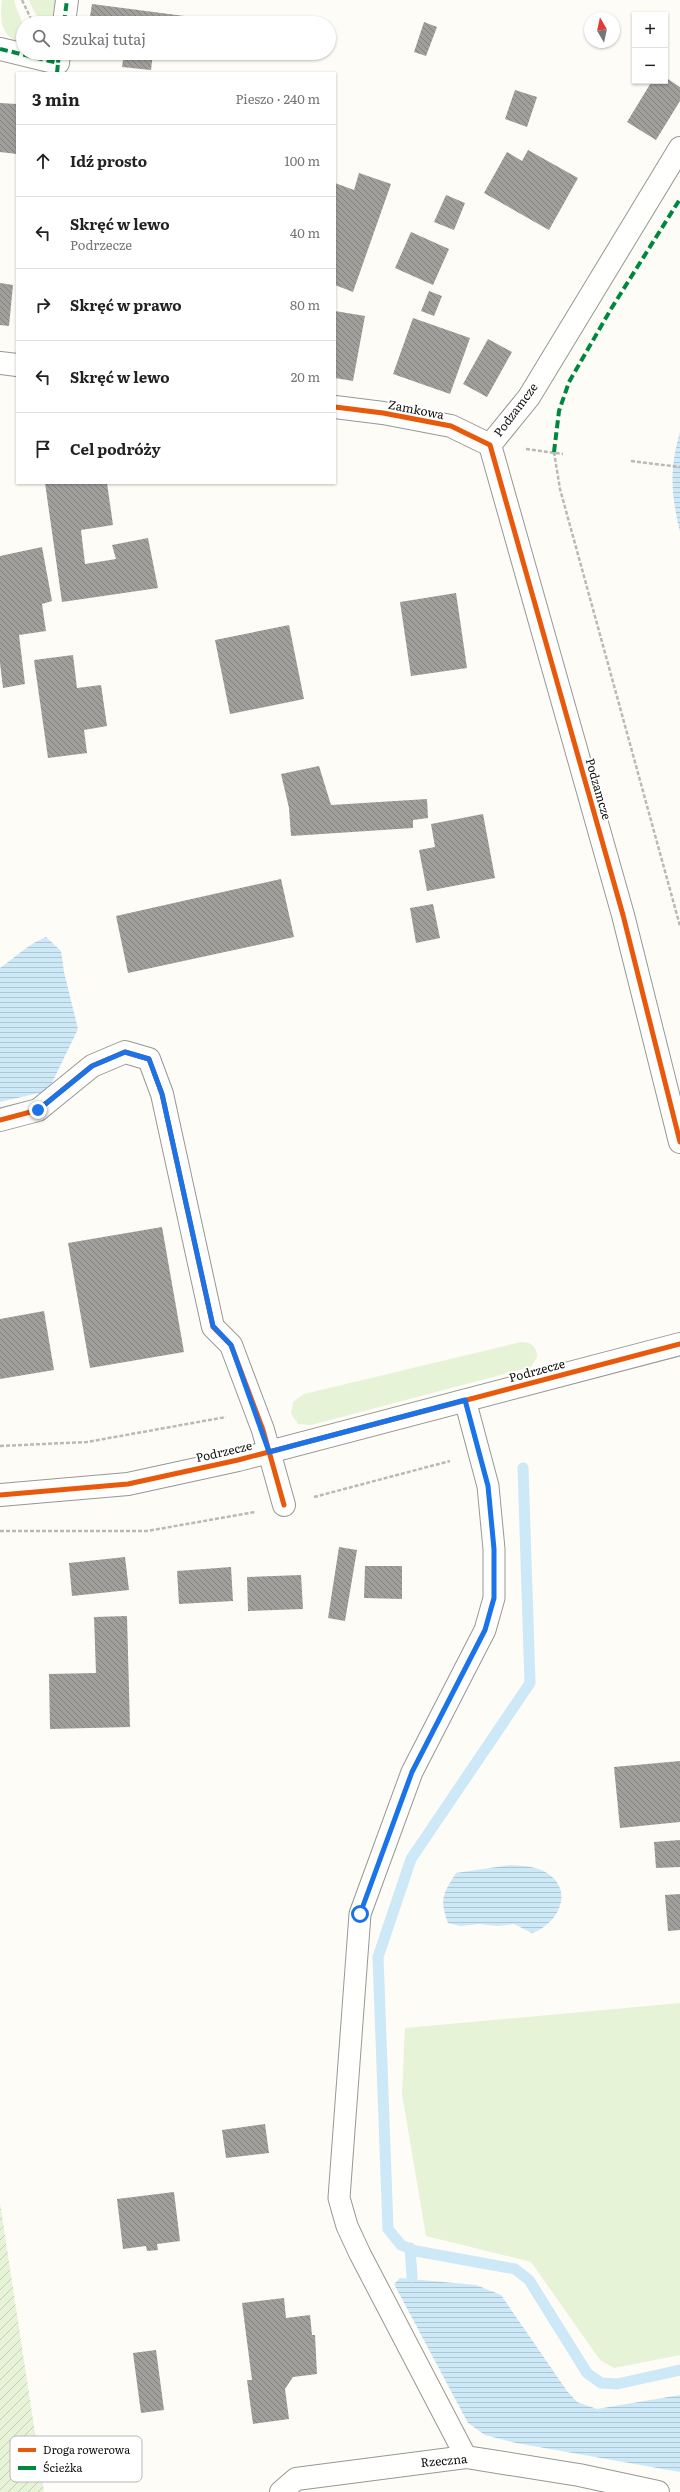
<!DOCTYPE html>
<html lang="pl">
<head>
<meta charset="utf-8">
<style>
  :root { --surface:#fff; --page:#f6f6f6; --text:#222; --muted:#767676; --line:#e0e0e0 }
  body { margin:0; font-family:Literata,serif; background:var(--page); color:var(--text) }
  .controls { position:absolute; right:12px; top:12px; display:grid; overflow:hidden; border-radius:0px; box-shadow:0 1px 3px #0004 }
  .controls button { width:36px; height:36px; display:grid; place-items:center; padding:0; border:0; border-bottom:1px solid var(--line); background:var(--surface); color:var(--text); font:20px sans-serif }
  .compass { position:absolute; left:584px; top:12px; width:36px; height:36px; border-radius:50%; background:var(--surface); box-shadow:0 1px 3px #0004; rotate:351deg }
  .stop { position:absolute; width:12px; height:12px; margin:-9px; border:3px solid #1a73e8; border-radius:50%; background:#fff }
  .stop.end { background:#1a73e8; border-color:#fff; box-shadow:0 1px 4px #0008 }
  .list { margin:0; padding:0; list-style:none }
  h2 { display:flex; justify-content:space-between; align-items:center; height:52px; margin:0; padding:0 16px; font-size:17px }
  h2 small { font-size:13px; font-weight:400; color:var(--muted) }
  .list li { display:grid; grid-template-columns:26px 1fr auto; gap:12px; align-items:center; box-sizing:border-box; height:72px; padding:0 16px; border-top:1px solid var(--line) }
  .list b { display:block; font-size:15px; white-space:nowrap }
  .list p { margin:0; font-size:13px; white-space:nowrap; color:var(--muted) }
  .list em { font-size:13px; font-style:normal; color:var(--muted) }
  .icon { flex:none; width:22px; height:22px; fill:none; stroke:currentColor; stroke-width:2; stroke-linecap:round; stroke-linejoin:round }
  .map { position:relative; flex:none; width:680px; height:2492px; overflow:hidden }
  .search { position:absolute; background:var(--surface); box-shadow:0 1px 3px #0004; left:16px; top:16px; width:320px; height:44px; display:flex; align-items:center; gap:10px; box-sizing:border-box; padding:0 14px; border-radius:22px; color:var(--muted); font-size:15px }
  .panel { position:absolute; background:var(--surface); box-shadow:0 1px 3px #0004; left:16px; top:72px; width:320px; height:412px; border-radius:0px }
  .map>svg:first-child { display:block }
  .grass { fill:#e7f3d7 }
  .garden { fill:url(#garden-furrows) }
  .water { fill:url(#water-rules) }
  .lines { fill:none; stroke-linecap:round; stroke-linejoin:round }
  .stream { stroke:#cde8f7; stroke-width:11 }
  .building { fill:url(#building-back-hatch) }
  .lane-casing { stroke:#979795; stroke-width:23 }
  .street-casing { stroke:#979795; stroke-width:24 }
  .path { stroke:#b9b9b8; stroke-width:2.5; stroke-dasharray:4 2; stroke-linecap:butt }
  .lane { stroke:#fffffe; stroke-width:21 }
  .street { stroke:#fffffe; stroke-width:22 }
  .quiet { stroke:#00873e; stroke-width:4; stroke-dasharray:8 4; stroke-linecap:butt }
  .cycleway-casing { stroke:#fff; stroke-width:8 }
  .cycleway { stroke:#e8590c; stroke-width:5 }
  .route { stroke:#1a73e8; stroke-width:5 }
  .labels { text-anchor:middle; stroke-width:4; stroke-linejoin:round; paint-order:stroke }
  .street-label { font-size:12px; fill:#111; stroke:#fff }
  .key { fill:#fff; stroke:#b8b8b8; stroke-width:1 }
  .key-label { font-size:11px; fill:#111 }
</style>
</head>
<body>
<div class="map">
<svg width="680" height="2492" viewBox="0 0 680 2492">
  <defs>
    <pattern id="garden-furrows" width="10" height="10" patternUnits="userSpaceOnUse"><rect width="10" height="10" fill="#e7f3d7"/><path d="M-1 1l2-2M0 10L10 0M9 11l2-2" fill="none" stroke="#c5cfb8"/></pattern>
    <pattern id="water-rules" width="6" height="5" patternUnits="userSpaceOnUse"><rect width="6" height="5" fill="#cde8f7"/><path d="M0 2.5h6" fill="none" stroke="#afc6d3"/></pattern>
    <pattern id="building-back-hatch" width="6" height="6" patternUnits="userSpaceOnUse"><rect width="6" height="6" fill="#a19f9c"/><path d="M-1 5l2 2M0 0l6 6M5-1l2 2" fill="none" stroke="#82807e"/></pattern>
  </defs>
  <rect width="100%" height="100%" fill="#fdfcf7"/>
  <path class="grass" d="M2,0h12c5,20 14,22 4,43 -18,-10 -18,-23 -16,-43z
    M29,0h26l-3,23c-13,0 -19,-12 -23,-23z
    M521,1342c10,0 16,4 16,15l-6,10 -220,58 -13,-1 -7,-10 2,-12 11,-8z
    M680,2003v352l-66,13 -14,-8 -69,-98 -105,-26 -24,-142 3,-66z"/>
  <path class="garden" d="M0,2203l44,289h-44z"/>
  <path class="water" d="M680,432v100c-9,-38 -11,-62 0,-100z
    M46,937l15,14 3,21 14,57 -30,62 -48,11v-134c16,-11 28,-24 46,-31z
    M510,1865c15,1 30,1 41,11 23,19 4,50 -19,57l-18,-9 -16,2 -19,-2 -18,2 -13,-3c-9,-24 -5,-29 8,-50z
    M400,2278l76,7 25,10 66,96 10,11 20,7 83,-14v77l-164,-29 -31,-8 -17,-12 -74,-139z"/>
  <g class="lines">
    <path class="stream" d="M523,1468l7,215 -119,176 -33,98 10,272 13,16 15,6 99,18 14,11 58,93 14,10 16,1 63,-14
      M410,2248l2,29"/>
  </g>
  <path class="building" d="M92,4l100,13 -1,6h-102z
    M424,22l13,5 -11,29 -12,-4z
    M124,53h29l-2,17 -29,-3z
    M665,77l15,10v14l-24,39 -29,-18 25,-41h13z
    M515,90l22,7 -10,30 -22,-8z
    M0,103l17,1v50l-17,-2z
    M528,150l50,28 -29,52 -65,-37 23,-41 15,9z
    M359,173l32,11 -38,108 -18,-7v-102l19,7z
    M446,195l19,8 -11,27 -20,-8z
    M411,232l38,17 -16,36 -38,-17z
    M0,283l13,2 -4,41 -9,-1z
    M429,291l13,5 -8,20 -13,-5z
    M335,311l30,5 -12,65 -18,-3z
    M413,318l57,20 -20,56 -57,-20z
    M488,339l24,13 -25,45 -24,-13z
    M45,483h62l6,42 -32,5 4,34 31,-5 -4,-14 36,-7 10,50 -96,14z
    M42,547l10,54 -10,3 4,27 -27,4 6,49 -22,4 -3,-25v-107z
    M456,593l11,75 -56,8 -11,-74z
    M289,625l15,74 -74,15 -15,-74z
    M73,655l4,33 24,-3 6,41 -23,4 3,23 -39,5 -14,-98z
    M319,766l12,39 96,-6 1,19 -15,2v8l-122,8 -2,-28 -8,-34z
    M483,814l12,64 -68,13 -8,-41 16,-3 -4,-23z
    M281,879l13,58 -166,36 -12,-57z
    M433,904l7,34 -24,5 -6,-35z
    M162,1227l22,125 -94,16 -22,-125z
    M44,1311l10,59 -54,9v-60z
    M339,1547l18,3 -12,71 -17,-3z
    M125,1557l4,33 -57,6 -3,-33z
    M365,1566h37v33l-38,-1z
    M231,1567l2,34 -54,3 -2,-33z
    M301,1575l2,34 -55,2 -1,-34z
    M127,1616l3,111 -80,2 -1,-55 47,-1 -2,-56z
    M680,1761v61l-60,6 -6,-61z
    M680,1840v27l-24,1 -2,-26z
    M680,1894v36l-12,1 -3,-36z
    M265,2124l4,29 -43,5 -4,-28z
    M174,2192l6,49 -23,3 1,6 -11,1 -1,-5 -23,3 -6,-50z
    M284,2298l2,20 24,-3 2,20h3l2,39 -24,3 -8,12 4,30 -36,5 -6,-44h5l-10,-77z
    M156,2350l8,60 -23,3 -8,-60z"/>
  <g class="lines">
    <defs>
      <path id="lane" d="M465,1400l23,86 6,63v49l-9,32 -73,142 -52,142 -21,284 8,28 13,28 106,203"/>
      <path id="street" d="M64,23l3,-23
        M0,49l58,14 1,-10
        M0,363l17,2
        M335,407l48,6 68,13 39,19
        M490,445l133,470 57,227
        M490,445l39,-48 151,-249
        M0,1120l38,-10 54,-44 33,-14 24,7 13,35 51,233 18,18 32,85 21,75
        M0,1495l128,-11 110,-24 442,-116
        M281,2492l15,-13 170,-22 113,18 79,17"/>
    </defs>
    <use href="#lane" class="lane-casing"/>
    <use href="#street" class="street-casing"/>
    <path class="path" d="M22,0l10,21
      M526,449l37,5
      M554,452l6,37 120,437
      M631,461l49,6
      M0,1446l87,-4 139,-25
      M314,1497l136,-36
      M0,1531h147l108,-19"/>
    <use href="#lane" class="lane"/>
    <use href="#street" class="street"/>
    <path class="quiet" d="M64,23l3,-23
      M0,49l58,14 1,-10
      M57,73l1,-10
      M554,452l5,-41 10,-29 42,-73 69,-110"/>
    <defs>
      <path id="cycleway" d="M335,407l48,6 68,13 39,19 133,470 57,227
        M0,1120l38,-10 54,-44 33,-14 24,7 13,35 51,233 18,18 32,85 21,75
        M0,1495l128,-11 110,-24 442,-116"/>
    </defs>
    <use href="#cycleway" class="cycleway-casing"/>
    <use href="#cycleway" class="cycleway"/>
  </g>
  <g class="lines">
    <path class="route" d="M38,1110l54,-44 33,-14 24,7 13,35 51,232 18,19 38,107 196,-52 23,86 6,63v49l-9,32 -73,142 -52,142"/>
  </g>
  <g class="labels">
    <g class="street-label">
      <text transform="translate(416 410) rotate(11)" y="4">Zamkowa</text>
      <text transform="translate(516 410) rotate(-53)" y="4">Podzamcze</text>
      <text transform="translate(598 789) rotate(74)" y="4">Podzamcze</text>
      <text transform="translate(537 1371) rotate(-15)" y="4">Podrzecze</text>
      <text transform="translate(224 1452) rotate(-13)" y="4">Podrzecze</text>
      <text transform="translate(444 2461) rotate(-5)" y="4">Rzeczna</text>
    </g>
  </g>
  <rect x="10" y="2436" width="132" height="46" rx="6" class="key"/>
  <rect x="18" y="2448" width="18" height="4" fill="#e8590c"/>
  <rect x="18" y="2466" width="18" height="4" fill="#00873e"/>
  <g class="key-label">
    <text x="43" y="2454">Droga rowerowa</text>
    <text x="43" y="2472">Ścieżka</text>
  </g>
</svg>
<div class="controls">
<button>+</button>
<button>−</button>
</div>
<svg class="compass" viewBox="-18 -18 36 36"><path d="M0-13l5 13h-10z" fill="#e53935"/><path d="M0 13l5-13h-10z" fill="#767676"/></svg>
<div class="stop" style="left:360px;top:1914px"></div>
<div class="stop end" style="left:38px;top:1110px"></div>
<div class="search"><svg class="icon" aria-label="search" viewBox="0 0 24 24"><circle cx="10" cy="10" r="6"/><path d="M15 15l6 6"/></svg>Szukaj tutaj</div>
<section class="panel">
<h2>3 min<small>Pieszo · 240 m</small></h2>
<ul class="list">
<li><svg class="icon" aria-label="ahead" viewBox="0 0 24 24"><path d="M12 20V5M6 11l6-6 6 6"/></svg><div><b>Idź prosto</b></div><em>100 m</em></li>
<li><svg class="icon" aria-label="left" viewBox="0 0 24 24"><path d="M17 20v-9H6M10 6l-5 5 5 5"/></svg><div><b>Skręć w lewo</b><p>Podrzecze</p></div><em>40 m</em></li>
<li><svg class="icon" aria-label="right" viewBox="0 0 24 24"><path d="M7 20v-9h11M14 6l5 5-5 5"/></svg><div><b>Skręć w prawo</b></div><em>80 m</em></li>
<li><svg class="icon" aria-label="left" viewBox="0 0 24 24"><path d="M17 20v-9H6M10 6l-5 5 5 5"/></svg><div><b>Skręć w lewo</b></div><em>20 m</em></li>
<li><svg class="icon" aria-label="arrive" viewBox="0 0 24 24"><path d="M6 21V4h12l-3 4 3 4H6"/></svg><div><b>Cel podróży</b></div></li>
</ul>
</section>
</div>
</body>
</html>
